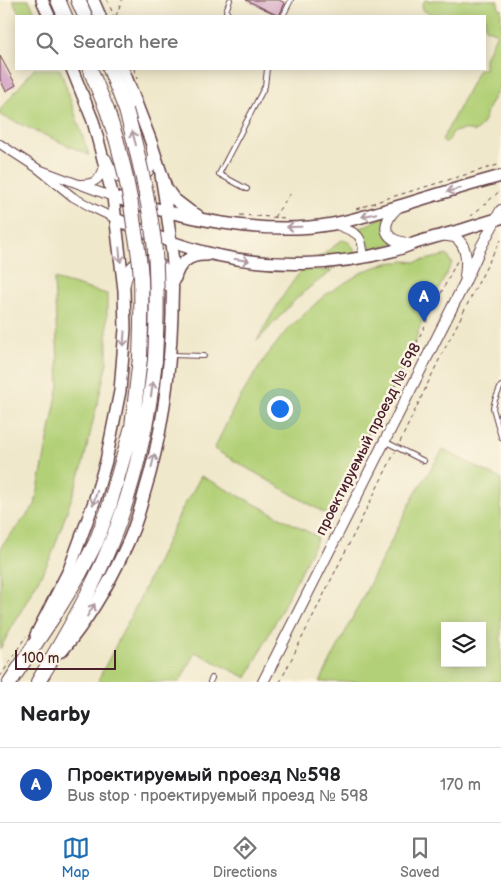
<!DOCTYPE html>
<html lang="en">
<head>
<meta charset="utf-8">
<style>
  :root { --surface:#fff; --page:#f6f6f6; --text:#202124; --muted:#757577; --line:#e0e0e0; --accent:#1f6fb2 }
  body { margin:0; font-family:"Balsamiq Sans",sans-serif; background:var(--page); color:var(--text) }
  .controls { position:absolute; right:15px; bottom:15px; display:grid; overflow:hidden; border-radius:0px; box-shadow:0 2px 12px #0003 }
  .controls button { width:45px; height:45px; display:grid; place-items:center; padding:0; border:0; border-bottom:1px solid var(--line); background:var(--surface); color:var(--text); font:25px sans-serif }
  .scale { position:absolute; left:15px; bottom:12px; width:101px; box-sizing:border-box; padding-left:5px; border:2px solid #4a1f2b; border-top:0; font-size:14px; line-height:18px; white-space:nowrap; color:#4a1f2b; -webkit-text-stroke:4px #fcf5e5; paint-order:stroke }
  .you { position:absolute; left:279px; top:408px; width:18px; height:18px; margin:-12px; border:4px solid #fff; border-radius:50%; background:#1a73e8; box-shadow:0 0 0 8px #1a73e833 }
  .badge { display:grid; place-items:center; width:32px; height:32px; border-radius:50%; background:var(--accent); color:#fff; font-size:16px; font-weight:700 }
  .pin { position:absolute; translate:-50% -41px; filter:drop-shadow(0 1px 2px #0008) }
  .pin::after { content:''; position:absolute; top:26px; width:18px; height:15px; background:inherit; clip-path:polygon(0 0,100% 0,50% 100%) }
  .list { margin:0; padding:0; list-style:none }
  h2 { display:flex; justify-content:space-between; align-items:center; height:65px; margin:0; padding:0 20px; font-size:21px }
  h2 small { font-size:16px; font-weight:400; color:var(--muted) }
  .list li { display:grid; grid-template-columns:32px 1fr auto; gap:15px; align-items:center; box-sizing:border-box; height:75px; padding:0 20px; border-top:1px solid var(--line) }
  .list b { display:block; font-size:19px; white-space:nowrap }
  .list p { margin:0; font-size:16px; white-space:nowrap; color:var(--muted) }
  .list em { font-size:16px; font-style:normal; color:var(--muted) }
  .icon { flex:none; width:28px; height:28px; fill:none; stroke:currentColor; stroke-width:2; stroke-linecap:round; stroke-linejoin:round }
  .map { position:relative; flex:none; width:501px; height:682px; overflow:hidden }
  .search { position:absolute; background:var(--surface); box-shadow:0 2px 12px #0003; left:15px; right:15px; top:15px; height:55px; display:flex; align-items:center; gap:12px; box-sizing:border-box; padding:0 18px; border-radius:0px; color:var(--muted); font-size:19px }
  .sheet { height:140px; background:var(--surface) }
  nav { display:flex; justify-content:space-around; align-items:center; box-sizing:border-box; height:70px; border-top:1px solid var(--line); background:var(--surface); font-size:14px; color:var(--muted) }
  nav a { display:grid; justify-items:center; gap:2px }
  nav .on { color:var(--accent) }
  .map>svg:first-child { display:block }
  .green { fill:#b2d077; stroke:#7e7851; fill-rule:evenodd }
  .building { fill:#d29ec4 }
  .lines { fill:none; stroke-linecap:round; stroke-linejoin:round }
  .service-casing { stroke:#633d43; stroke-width:6 }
  .minor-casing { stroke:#633d43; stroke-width:10 }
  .tertiary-casing { stroke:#633d43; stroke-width:12 }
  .secondary-casing { stroke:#633d43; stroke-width:14 }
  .trunk-casing { stroke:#633d43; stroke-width:16 }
  .path { stroke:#633d43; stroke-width:1; stroke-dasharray:4 4; stroke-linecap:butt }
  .service { stroke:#fff; stroke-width:4 }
  .minor { stroke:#fff; stroke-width:8 }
  .tertiary { stroke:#fff; stroke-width:10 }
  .secondary { stroke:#fff; stroke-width:11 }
  .trunk { stroke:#fff; stroke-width:14 }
  .trunk-bridge-casing { stroke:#633d43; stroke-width:16; stroke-linecap:butt }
  .trunk-bridge { stroke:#fff; stroke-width:14 }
  .oneway { stroke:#ae9aa0 }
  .labels { text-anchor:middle; stroke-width:5; stroke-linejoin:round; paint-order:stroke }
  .street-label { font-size:15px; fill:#4a1f2b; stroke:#fcf5e5 }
</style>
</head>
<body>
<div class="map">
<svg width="501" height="682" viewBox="0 0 501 682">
  <rect width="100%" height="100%" fill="#fcf5e5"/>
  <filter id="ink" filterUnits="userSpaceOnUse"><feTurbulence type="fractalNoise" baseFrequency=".02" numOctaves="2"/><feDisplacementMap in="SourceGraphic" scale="10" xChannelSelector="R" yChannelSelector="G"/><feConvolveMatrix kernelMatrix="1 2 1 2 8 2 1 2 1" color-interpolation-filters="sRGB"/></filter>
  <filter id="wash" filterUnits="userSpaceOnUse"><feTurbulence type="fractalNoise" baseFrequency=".0096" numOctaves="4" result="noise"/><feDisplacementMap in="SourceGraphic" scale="20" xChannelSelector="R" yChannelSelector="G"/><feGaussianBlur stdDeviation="1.12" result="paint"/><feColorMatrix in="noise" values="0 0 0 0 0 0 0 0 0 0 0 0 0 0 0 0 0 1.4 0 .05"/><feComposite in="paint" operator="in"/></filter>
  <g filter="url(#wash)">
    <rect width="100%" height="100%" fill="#f0e8cb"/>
    <path class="green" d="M13,0h16l8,16h-17z
      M425,0l6,1 1,-1h65l2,8h2v75c-3,8 -7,14 -11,21 -6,12 -4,19 -15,28 -8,-4 -15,-2 -23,1 -2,5 -3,9 -8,10l-2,-3 37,-71h6v-11l12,-25 -12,-5v-12h-23l-3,-1 -1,1h-24l-11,-6 -1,-6z
      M34,69h26l29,86 -89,-40v-5z
      M385,216l9,27 -22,7 -11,-22z
      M342,240c8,2 10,4 13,12l-3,6 -36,2z
      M447,255l5,8 -34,68 -2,10 -88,174 -114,-66 22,-45 29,-46 22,-28 38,-35 39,-24 23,-8 18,-2 11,1z
      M304,268l28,3 -22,16 -13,11 -40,43c14,-25 28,-52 47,-73z
      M54,279l53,15v69l-25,105 -31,89 -51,92v-97l2,-7 33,-40 24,-120z
      M443,450l58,29v203h-181l95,-188zM445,626h37v37h-37z
      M201,476l117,61 -71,141 -52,-26 -15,30h-78l-4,-2 37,-72 49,-103 10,-16z"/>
    <g id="blocks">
      <path class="building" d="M246,0h33l6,3 -6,13z
        M0,56l16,29 -10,6 -6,-12z"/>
    </g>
  </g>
  <g filter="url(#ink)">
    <use href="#blocks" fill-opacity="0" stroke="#633d43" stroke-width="1"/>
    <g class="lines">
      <defs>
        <path id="service" d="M230,16l-4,-5 4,-11
          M283,16l8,-16
          M247,189l-28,-15 46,-88 2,-17
          M172,355l32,1
          M501,386l-6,14 -2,8 8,29
          M386,442l38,19
          M210,682l2,-4"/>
        <path id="minor" d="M0,144l37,24 36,29 18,10 25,12
          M41,170l72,27
          M81,184c14,0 20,-5 23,-18
          M334,224c21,9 30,8 29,34"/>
        <path id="tertiary" d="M106,159c2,5 4,10 8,14 18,18 44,-1 38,-23
          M400,206c-11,8 -22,25 -5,34 5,2 11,3 16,4
          M442,235c3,1 8,1 12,2 14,7 13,26 11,39
          M125,284c2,-12 8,-24 21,-24 6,0 11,1 15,5 6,5 7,14 8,21
          M263,682l201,-398 17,-37 20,-37"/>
        <path id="secondary" d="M42,0l7,16
          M93,0l7,16
          M123,69l27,70 16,49 8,11 17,13 6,3
          M113,197c69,20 148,40 220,27 25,-5 49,-13 73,-20 32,-10 63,-19 95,-28
          M116,219c32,15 65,28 100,36 57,13 120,11 176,-4 11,-3 22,-8 33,-11 13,-4 26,-7 40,-11 12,-4 24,-8 36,-11
          M175,278c4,-16 16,-24 32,-23
          M36,635l33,-65 25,-68 12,-41 14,-70 5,-62 -1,-39 -11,-93 -20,-76 -21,-52
          M62,651c25,-30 46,-65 62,-100 9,-18 15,-37 20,-57 18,-58 26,-118 28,-179 0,-17 1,-33 1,-50 -2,-30 -7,-60 -12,-90"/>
        <path id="trunk" d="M58,0l7,16
          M78,0l7,16
          M90,69l17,41
          M110,69l16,41
          M10,682l45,-68 25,-41 16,-31 13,-35 23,-80 8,-69
          M38,682c26,-43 52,-88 71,-134 25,-60 39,-124 46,-188"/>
      </defs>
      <use href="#service" class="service-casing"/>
      <use href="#minor" class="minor-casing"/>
      <use href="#tertiary" class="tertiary-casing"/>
      <use href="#secondary" class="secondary-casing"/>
      <use href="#trunk" class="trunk-casing"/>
      <path class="path" d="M107,0l7,16
        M116,16l6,-16
        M134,69l3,10
        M356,209l29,-10 116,-35
        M240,215l46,3
        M471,216l30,-26
        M274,217l19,-27
        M400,442l37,-78 57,-112 7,-12
        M327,523l130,-262
        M0,677l26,-41
        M280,682l115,-230"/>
      <use href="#service" class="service"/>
      <use href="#minor" class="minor"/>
      <use href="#tertiary" class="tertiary"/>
      <use href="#secondary" class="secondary"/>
      <use href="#trunk" class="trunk"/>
      <defs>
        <path id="trunk-bridge" d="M107,110c14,40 23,80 28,122 3,15 5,31 6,46 1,26 0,53 -1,80
          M126,110c12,43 22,87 28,131 4,39 3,80 1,119"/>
      </defs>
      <use href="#trunk-bridge" class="trunk-bridge-casing"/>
      <use href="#trunk-bridge" class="trunk-bridge"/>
    </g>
    <defs><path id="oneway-shaft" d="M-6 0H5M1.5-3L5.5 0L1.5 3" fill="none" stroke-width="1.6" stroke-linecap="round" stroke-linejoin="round" transform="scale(1.25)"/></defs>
    <g class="oneway">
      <use href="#oneway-shaft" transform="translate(134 138) rotate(-105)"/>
      <use href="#oneway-shaft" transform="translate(454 190) rotate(164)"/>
      <use href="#oneway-shaft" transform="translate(369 215) rotate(166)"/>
      <use href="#oneway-shaft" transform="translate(294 227) rotate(179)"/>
      <use href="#oneway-shaft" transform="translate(120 255) rotate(85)"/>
      <use href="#oneway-shaft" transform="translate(242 260) rotate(7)"/>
      <use href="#oneway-shaft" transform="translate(124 339) rotate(94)"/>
      <use href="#oneway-shaft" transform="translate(152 389) rotate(-82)"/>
      <use href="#oneway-shaft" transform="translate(153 461) rotate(-77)"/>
      <use href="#oneway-shaft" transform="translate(95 498) rotate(107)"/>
      <use href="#oneway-shaft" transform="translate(91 610) rotate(-59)"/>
    </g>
  </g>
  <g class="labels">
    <g class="street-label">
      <text transform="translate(368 439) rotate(-63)" y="5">проектируемый проезд № 598</text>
    </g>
  </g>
</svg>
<div class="controls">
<button><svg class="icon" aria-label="layers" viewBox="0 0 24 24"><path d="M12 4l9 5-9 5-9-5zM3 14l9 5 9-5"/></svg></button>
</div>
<div class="scale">100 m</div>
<div class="you"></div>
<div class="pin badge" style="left:424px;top:322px;background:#1a4fb4">A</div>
<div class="search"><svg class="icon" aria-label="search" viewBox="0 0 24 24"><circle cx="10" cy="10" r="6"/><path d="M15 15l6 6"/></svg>Search here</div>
</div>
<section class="sheet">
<h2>Nearby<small></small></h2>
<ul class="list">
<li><span class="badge" style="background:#1a4fb4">A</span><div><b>Проектируемый проезд №598</b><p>Bus stop · проектируемый проезд № 598</p></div><em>170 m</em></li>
</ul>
</section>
<nav>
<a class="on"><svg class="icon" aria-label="map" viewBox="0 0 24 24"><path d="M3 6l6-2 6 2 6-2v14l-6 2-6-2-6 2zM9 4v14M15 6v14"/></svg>Map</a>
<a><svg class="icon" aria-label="directions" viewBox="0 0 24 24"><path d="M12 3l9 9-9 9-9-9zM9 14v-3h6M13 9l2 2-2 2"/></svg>Directions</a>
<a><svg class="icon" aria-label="saved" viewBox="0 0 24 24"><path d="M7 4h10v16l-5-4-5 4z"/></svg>Saved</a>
</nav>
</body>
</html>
